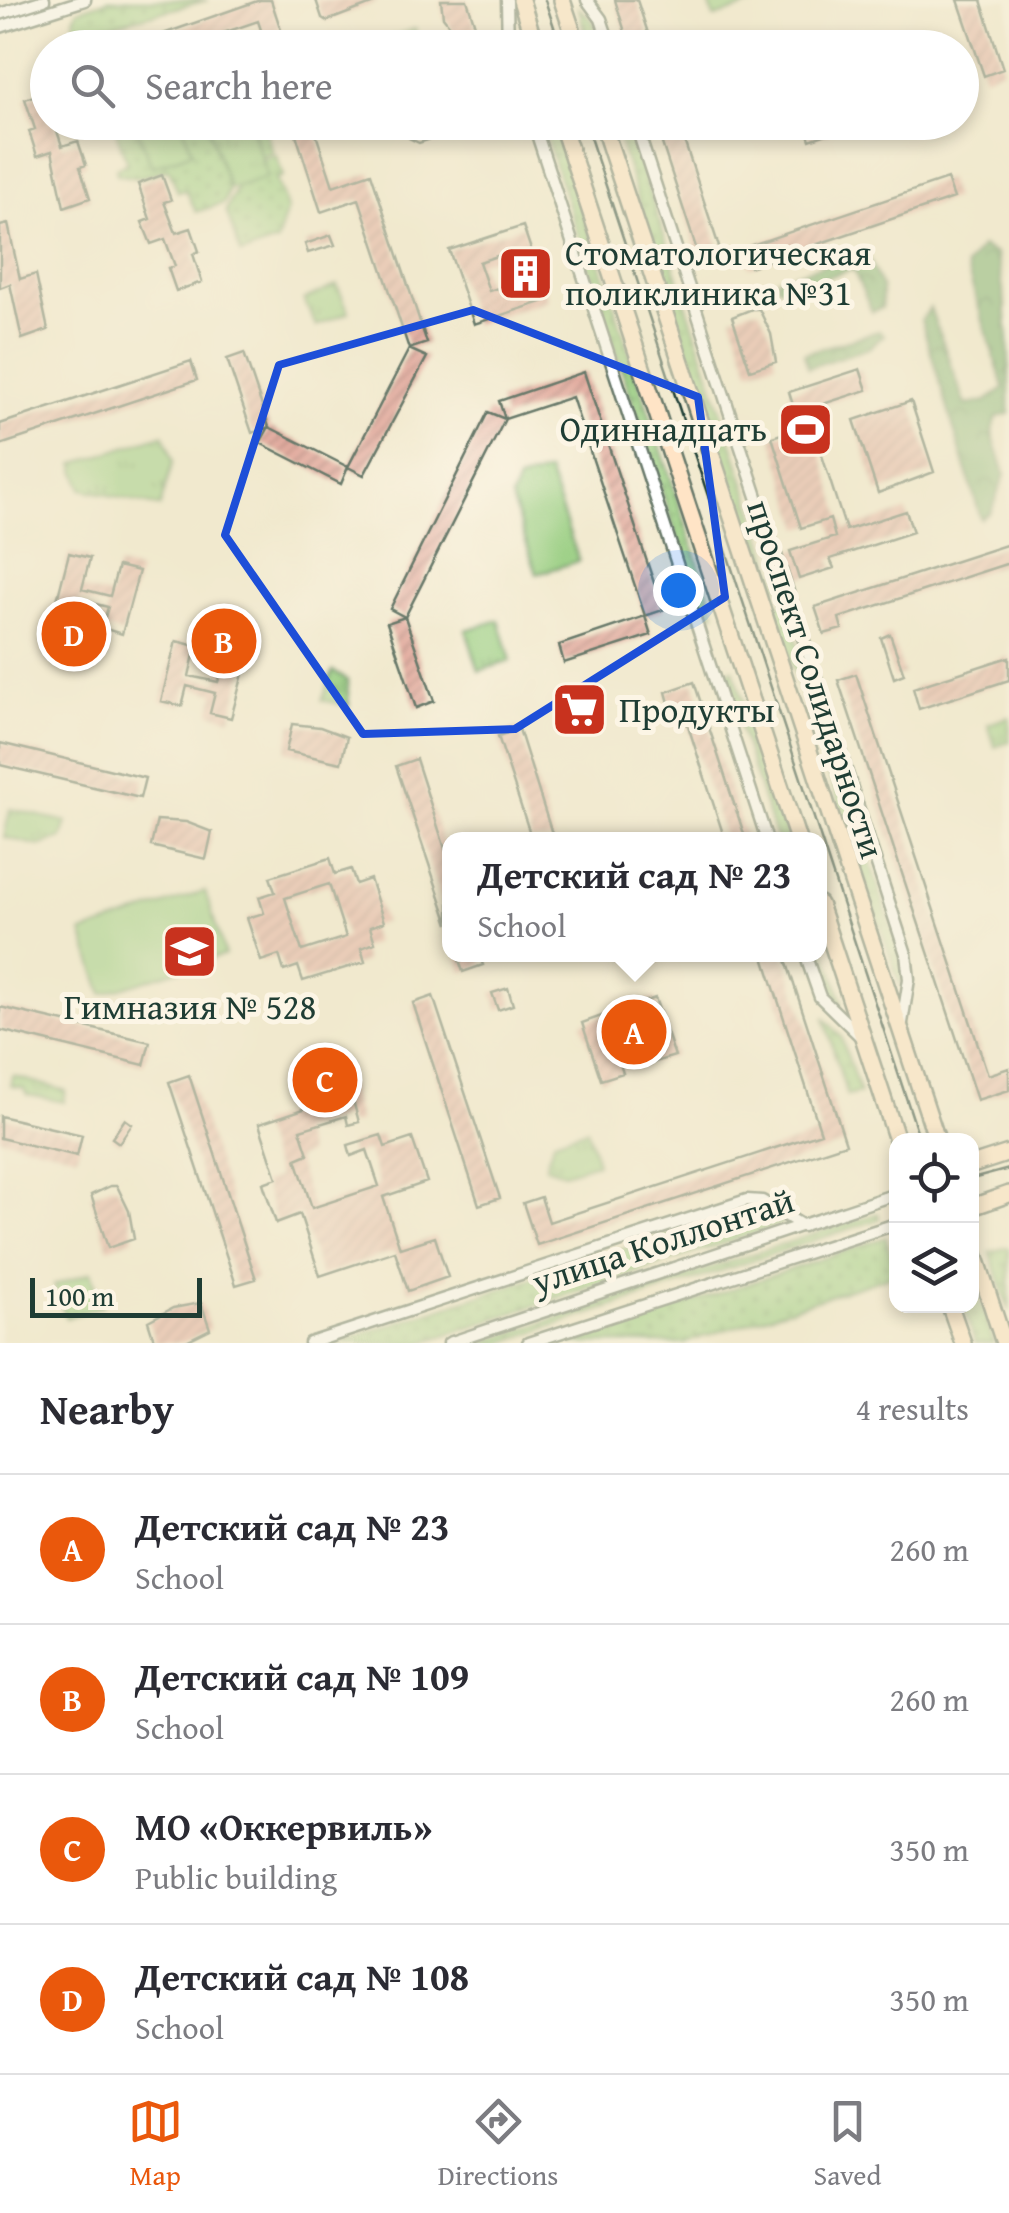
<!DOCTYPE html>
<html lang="en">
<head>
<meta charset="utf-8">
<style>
  :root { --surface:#fff; --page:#f7f7f7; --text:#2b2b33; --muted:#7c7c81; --line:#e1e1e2; --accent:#ea580c }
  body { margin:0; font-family:"Gentium Book Plus",serif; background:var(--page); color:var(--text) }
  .controls { position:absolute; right:30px; bottom:30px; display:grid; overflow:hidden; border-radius:20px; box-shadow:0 5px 15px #0003 }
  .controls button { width:90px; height:90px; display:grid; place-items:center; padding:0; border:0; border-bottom:2px solid var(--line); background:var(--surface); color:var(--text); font:50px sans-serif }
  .scale { position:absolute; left:30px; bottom:25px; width:172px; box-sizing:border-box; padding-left:10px; border:5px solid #1f3d34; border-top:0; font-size:28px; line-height:35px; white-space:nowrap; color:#1f3d34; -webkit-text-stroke:8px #fcf5e5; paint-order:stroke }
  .you { position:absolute; left:678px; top:590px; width:35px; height:35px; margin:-25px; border:8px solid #fff; border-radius:50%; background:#1a73e8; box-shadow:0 0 0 15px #1a73e833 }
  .badge { display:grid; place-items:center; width:65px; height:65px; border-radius:50%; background:var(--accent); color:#fff; font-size:32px; font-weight:700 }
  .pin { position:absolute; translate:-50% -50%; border:5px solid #fff; box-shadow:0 2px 10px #0006 }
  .popup { position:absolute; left:442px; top:832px; width:385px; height:130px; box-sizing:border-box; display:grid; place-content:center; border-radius:20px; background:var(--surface); filter:drop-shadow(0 2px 8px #0005); font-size:32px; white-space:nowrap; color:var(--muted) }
  .popup b { font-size:38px; color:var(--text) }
  .popup::after { content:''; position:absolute; left:50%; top:100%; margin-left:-20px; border:20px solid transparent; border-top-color:var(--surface) }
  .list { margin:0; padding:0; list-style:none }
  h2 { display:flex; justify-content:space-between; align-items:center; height:130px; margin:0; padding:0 40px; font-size:42px }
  h2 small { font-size:32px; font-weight:400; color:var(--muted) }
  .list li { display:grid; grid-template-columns:65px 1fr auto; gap:30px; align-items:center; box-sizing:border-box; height:150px; padding:0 40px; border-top:2px solid var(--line) }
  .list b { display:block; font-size:38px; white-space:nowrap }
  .list p { margin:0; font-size:32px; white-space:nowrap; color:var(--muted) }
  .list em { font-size:32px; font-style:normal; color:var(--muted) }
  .icon { flex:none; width:55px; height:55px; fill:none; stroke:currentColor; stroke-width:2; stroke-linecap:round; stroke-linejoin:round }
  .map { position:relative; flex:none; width:1009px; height:1343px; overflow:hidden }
  .search { position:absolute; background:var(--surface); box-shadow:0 5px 15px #0003; left:30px; right:30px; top:30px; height:110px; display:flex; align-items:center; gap:25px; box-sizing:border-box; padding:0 35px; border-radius:55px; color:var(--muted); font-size:38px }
  .sheet { height:730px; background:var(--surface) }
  nav { display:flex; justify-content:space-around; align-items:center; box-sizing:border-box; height:140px; border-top:2px solid var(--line); background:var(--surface); font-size:28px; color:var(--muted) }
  nav a { display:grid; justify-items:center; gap:5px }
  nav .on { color:var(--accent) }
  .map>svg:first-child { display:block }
  .grass { fill:url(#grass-dots); stroke:#5a855a; stroke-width:2.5 }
  .forest { fill:url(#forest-crowns); stroke:#4c7651; stroke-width:2.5 }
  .park { fill:url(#park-tufts); stroke:#5a855a; stroke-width:2.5 }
  .pitch { fill:#96cd80; stroke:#5a855a; stroke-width:2.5 }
  .building { fill:url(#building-hatch); fill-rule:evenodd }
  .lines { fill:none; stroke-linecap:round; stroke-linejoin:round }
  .minor-casing { stroke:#68796a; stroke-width:15 }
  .secondary-casing { stroke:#68796a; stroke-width:20 }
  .minor { stroke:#fff; stroke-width:10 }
  .secondary { stroke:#ffe4c6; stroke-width:15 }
  .tram { stroke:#1f3d34; stroke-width:2.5 }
  .marked { fill:none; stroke:#1d4ed8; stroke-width:8; stroke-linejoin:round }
  .labels { text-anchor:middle; stroke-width:10; stroke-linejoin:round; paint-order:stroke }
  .poi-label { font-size:35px; fill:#1f3d34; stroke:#fcf5e5; text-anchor:start }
  .street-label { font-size:35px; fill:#1f3d34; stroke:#fcf5e5 }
</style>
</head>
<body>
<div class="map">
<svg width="1009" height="1343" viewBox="0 0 1009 1343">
  <defs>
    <pattern id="grass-dots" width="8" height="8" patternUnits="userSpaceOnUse" patternTransform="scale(2.5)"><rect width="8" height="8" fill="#96cd80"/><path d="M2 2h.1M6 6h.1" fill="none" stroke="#7aa86a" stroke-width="1.8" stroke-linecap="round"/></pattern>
    <pattern id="forest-crowns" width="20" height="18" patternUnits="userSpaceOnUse" patternTransform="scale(2.5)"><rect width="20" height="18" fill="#78b06e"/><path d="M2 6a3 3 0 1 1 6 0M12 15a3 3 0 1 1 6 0" fill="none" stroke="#62905b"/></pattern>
    <pattern id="park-tufts" width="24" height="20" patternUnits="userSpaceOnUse" patternTransform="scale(2.5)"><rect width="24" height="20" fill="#96cd80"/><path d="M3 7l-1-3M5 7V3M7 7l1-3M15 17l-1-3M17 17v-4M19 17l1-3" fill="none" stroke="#7aa86a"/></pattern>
    <pattern id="building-hatch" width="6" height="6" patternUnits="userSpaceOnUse" patternTransform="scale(2.5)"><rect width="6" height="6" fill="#e2aa9e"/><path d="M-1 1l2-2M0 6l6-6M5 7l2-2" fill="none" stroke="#b78c82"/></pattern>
  </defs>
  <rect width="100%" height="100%" fill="#fcf5e5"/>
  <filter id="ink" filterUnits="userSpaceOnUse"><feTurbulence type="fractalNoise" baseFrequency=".01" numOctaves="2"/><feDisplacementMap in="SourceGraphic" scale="20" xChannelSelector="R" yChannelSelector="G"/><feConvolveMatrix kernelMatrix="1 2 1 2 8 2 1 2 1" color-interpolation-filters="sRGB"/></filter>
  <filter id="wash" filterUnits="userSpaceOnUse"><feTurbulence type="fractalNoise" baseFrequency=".0048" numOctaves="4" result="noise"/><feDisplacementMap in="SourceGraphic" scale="40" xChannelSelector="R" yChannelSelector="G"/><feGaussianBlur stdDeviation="2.25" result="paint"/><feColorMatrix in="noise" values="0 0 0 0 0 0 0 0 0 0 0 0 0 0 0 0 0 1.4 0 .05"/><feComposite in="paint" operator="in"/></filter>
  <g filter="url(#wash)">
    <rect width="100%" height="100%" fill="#f1e9ce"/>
    <path class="grass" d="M109,0h99l-109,28 -22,11 -3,-21 4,-8z
      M579,8l15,14 8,25h-14z
      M102,123h33l17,44 40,-15 -10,-29h25l22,66 -5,14 -28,9 -10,-22 -8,2 -9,-23 -32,9 -20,-4 -1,-6 11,-5 -13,-38z
      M250,123h13l10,29 -12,5z
      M541,123h13l161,490 -12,4z
      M613,123h14l152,464 -6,1 -13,-39 -6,2z
      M276,155l7,21 -7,3 11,30 -10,33 -36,12 -15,-44 11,-23 30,-10 -5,-17z
      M784,602l117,353 3,21 -4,10 -128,-380z
      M733,669l56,170h-13l-54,-166z
      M819,929l23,72 -1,4 -15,-13 -12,-37 5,-1z
      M824,1018l17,19 19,56 -13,3z
      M757,1205l26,19 -362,119h-87z
      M878,1213l2,6 -379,124h-21z
      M886,1237l10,37 -212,69h-113z
      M1008,1247l1,2v62l-19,-59z
      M972,1275l22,68h-19l-12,-37h9z"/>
    <path class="forest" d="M981,247l15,7c13,51 13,105 13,160l-12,3 -5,16 13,41 -14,38 -10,7 -60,-199 9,-12 36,97 20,-4 18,-12 -38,-123z
      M866,252l16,36v20l-10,4 -19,-43 -67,21 -9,-5v-6z
      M879,331l5,4 -15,13 -61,20 -4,-15z"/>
    <path class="park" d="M415,29l6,18h-26l-4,-10z
      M207,123h43l17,54 -38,12z
      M337,285l12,27 -33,14 -12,-26z
      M164,434l9,27 -13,46 -78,-18 -8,-25z
      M499,620l12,41 -32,10 -13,-41z
      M333,671l14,9 2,26 -27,-6z
      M1009,717v25l-14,5 -7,-23z
      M10,809l57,13 -5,16 -23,8 -35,-9z
      M13,1076l53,15 -2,11 -36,-7 -5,-7 -12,-2z
      M587,1129l10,34 -33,10 -19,-6 9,-27z
      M91,1272l11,34 -36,12 -12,-33z"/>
    <path class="pitch" d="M708,0h59l-53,18z
      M135,123h47l10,29 -40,15z
      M548,472l31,89 -42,13 -26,-76 7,-17z
      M205,891l20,64 -122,39 -21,-61z"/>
    <g id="blocks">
      <path class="building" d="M260,0h11l16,48h-20l-9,-27 -79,27h-56z
        M316,0h61v2l-50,19 -5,-3z
        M441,0h26l15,48h-26l-5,-21 -8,-10z
        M615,0h22l16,48h-23z
        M958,0h23l22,69 -19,7z
        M48,91v31h6l8,24 16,-5 8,24 -6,2 10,31 -26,9 -12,-56 -15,5 -8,-25 6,-2 -10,-30z
        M292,122h20l21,64 38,-13 56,170 -18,6 -50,-150 -38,13z
        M404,122h72v2l-57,19 -10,-5z
        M655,122h23l42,128 -21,7z
        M804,122h23l3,11 -20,7z
        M162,175l9,25 -7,2 12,31 15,-5 8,23 -6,3 9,28 -26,9 -8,-23 7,-2 -10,-27 -14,5 -9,-22 8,-3 -12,-35z
        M947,179l7,19 -204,69 -7,-19z
        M8,224l12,55 16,-5 12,56 -26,9 -12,-55 -10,4v-62z
        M523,226l25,74 -74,24 -25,-74zM506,253l10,29 -27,9 -10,-29z
        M331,235l4,10 -27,8 -3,-9z
        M752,309h7l12,25 5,28 -26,8 -18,-53z
        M409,349l18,8 -63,118 -16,-8z
        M244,353l25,74 -17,6 -25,-74z
        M191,361l6,19 -197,65v-21z
        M860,369l7,21 -60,19 39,121 60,-19 7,21 -83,27 4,9 -35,11 -9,-28 45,-14 -5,-18 -29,9 -29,-91 28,-9 -11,-36z
        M584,372l79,238 -18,6 -73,-219 -67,22 -6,-18z
        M911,401l23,71 -56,21 -24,-73z
        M488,412l17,7 -100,198 -15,-8z
        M269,427l79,40 -7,17 -81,-41z
        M1009,544v19l-170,55 3,11 -18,5 -9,-27z
        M69,553l21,5 -8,31 28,7 8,-30 21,5 -17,63 -20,-6 6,-21 -29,-7 -5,21 -21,-5z
        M645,616l6,19 -87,28 -5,-18z
        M405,617l29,84 -18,7 -29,-85z
        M890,634l14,40 -10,4 -13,-40z
        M176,641l20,5 -7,30 29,6 8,-28 21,5 -16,59 -21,-5 5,-20 -28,-7 -5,20 -21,-5z
        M1009,657v23l-90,29 -6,-21z
        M856,674l132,401 21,-7v22l-32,10 -139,-420z
        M694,682l52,158h-21l-43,-133 -11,3 -5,-18z
        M588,702l3,10 -19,6 -3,-10z
        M292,724l28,3 27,10 -6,26 -55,-12z
        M519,729l35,111h-22l-34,-104z
        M0,743l145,35 -5,20 -140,-33z
        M416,759l33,102v63l-53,-158z
        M157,820l29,2 26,10 -6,27 -55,-13z
        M330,858l5,16 16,-5 5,15 14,-5 14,43 -14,5 5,16 -14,5 4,14 -62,19 -5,-15 -14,5 -5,-16 -18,6 -14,-43 17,-5 -5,-16 16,-5 -5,-15zM329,884l17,53 -44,14 -17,-53z
        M457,954h22l4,11 -20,7z
        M763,954h21l62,190 -309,101 -14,-42 18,-6 8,25 272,-89z
        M508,988l5,17 -15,5 -6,-17z
        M433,996l67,202 -21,7 -66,-202z
        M655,998l20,58 -23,7 -6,-17 -29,10 6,17 -22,7 -19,-57 22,-8 11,31 29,-9 -11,-32z
        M0,1007l150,35 -6,23 -144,-35z
        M342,1061l17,61 -11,3 -2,-9 -46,14 8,24 -12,5 16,49 67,-22 -12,-36 -16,6 -3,-11 33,-10 4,12 27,-9 15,44 -44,15 17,51 35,-11 13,40 -40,14 -13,-40 -75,25 -20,-62 -24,9 -13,-40 14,-5 -18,-54 48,-16 -10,-33z
        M189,1075l67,204 -20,6 -67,-203z
        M0,1116l82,19 -5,21 -77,-18z
        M125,1119l7,5 -13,19 -7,-5z
        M110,1186h7l12,25 5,28 -26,9 -17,-53z
        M201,1303l9,26 -26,13 -29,1 -7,-22 25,-13z"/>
    </g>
  </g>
  <g filter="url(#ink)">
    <use href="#blocks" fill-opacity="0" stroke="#68796a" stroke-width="2.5"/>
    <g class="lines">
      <defs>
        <path id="minor" d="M507,0l1,48
          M587,0l14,19 10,29
          M0,14l44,-14
          M0,27l85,-27
          M533,122l234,718
          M635,122l271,832 3,25 -7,44
          M805,954l15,43 42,41
          M310,1343l437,-143 15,1 41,25
          M449,1343l447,-149
          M528,1343l368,-119"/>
        <path id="secondary" d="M521,0l15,48
          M562,0l16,48
          M561,122l237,718
          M602,122l335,1018
          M819,904l78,236
          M972,1165l37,-12
          M972,1207l37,-13
          M972,1245l32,98
          M950,1306l13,37"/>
      </defs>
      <use href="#minor" class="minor-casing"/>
      <use href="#secondary" class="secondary-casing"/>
      <use href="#minor" class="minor"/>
      <use href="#secondary" class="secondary"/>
      <path class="tram" d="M545,0l16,48
        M585,122l335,1018
        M972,1179l37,-10"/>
    </g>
  </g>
  <path d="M0 0H1009V1343H0ZM473,310l225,87 27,200 -210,132 -152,5 -138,-199 54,-170z" fill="#f1e9ce" fill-opacity=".55" fill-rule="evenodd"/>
  <path class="marked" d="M473,310l225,87 27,200 -210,132 -152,5 -138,-199 54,-170z"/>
  <defs>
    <symbol id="building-square" viewBox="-11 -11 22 22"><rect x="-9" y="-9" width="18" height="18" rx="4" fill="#c8321e" stroke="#fcf5e5"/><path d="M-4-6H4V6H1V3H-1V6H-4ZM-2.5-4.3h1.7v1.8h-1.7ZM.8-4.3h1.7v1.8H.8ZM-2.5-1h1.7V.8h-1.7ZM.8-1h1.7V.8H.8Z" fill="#fff"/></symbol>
    <symbol id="stadium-square" viewBox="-11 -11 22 22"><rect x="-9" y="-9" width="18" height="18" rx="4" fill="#c8321e" stroke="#fcf5e5"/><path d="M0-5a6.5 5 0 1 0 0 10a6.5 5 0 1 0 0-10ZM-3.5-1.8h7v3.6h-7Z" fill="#fff"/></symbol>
    <symbol id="supermarket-square" viewBox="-11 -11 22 22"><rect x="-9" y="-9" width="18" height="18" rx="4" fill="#c8321e" stroke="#fcf5e5"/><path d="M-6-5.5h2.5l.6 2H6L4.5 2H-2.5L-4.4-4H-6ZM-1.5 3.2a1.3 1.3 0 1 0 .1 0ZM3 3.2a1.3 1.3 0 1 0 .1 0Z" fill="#fff"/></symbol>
    <symbol id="school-square" viewBox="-11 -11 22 22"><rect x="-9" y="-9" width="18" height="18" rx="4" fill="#c8321e" stroke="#fcf5e5"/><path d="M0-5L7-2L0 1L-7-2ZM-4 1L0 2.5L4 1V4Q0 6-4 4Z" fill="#fff"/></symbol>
  </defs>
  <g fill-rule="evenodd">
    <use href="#building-square" x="494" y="242" width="63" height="63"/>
    <use href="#stadium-square" x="774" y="398" width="63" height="63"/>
    <use href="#supermarket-square" x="548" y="678" width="63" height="63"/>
    <use href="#school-square" x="158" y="920" width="63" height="63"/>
  </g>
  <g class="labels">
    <g class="poi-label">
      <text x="565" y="265">Стоматологическая<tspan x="565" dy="40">поликлиника №31</tspan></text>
      <text x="767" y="441" text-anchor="end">Одиннадцать</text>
      <text x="619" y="722">Продукты</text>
      <text x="190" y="1019" text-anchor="middle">Гимназия № 528</text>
    </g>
    <g class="street-label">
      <text transform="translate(816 679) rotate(72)" y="12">проспект Солидарности</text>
      <text transform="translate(663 1241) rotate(-18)" y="12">улица Коллонтай</text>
    </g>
  </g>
</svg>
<div class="controls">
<button><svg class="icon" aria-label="locate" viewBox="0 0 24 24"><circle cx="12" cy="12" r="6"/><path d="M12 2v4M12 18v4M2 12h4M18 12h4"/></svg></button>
<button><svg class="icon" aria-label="layers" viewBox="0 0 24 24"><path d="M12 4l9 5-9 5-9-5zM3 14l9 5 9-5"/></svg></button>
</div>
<div class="scale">100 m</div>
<div class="you"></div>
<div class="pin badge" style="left:634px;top:1032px">A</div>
<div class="popup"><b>Детский сад № 23</b>School</div>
<div class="pin badge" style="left:224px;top:641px">B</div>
<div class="pin badge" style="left:325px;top:1080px">C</div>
<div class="pin badge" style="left:74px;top:634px">D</div>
<div class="search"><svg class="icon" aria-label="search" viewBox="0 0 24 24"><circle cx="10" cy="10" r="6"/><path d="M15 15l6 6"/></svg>Search here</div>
</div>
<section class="sheet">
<h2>Nearby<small>4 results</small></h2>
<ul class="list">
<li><span class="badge">A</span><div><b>Детский сад № 23</b><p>School</p></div><em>260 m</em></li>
<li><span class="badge">B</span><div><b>Детский сад № 109</b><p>School</p></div><em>260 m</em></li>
<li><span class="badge">C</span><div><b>МО «Оккервиль»</b><p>Public building</p></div><em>350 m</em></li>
<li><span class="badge">D</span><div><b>Детский сад № 108</b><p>School</p></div><em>350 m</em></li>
</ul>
</section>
<nav>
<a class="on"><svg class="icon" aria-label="map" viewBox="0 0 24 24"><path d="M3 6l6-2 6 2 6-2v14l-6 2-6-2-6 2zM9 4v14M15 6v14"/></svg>Map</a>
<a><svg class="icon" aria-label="directions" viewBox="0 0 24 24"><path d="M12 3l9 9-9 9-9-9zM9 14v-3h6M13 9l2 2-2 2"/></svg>Directions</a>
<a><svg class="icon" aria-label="saved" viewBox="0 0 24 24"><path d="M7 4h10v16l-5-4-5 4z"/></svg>Saved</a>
</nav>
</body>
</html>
